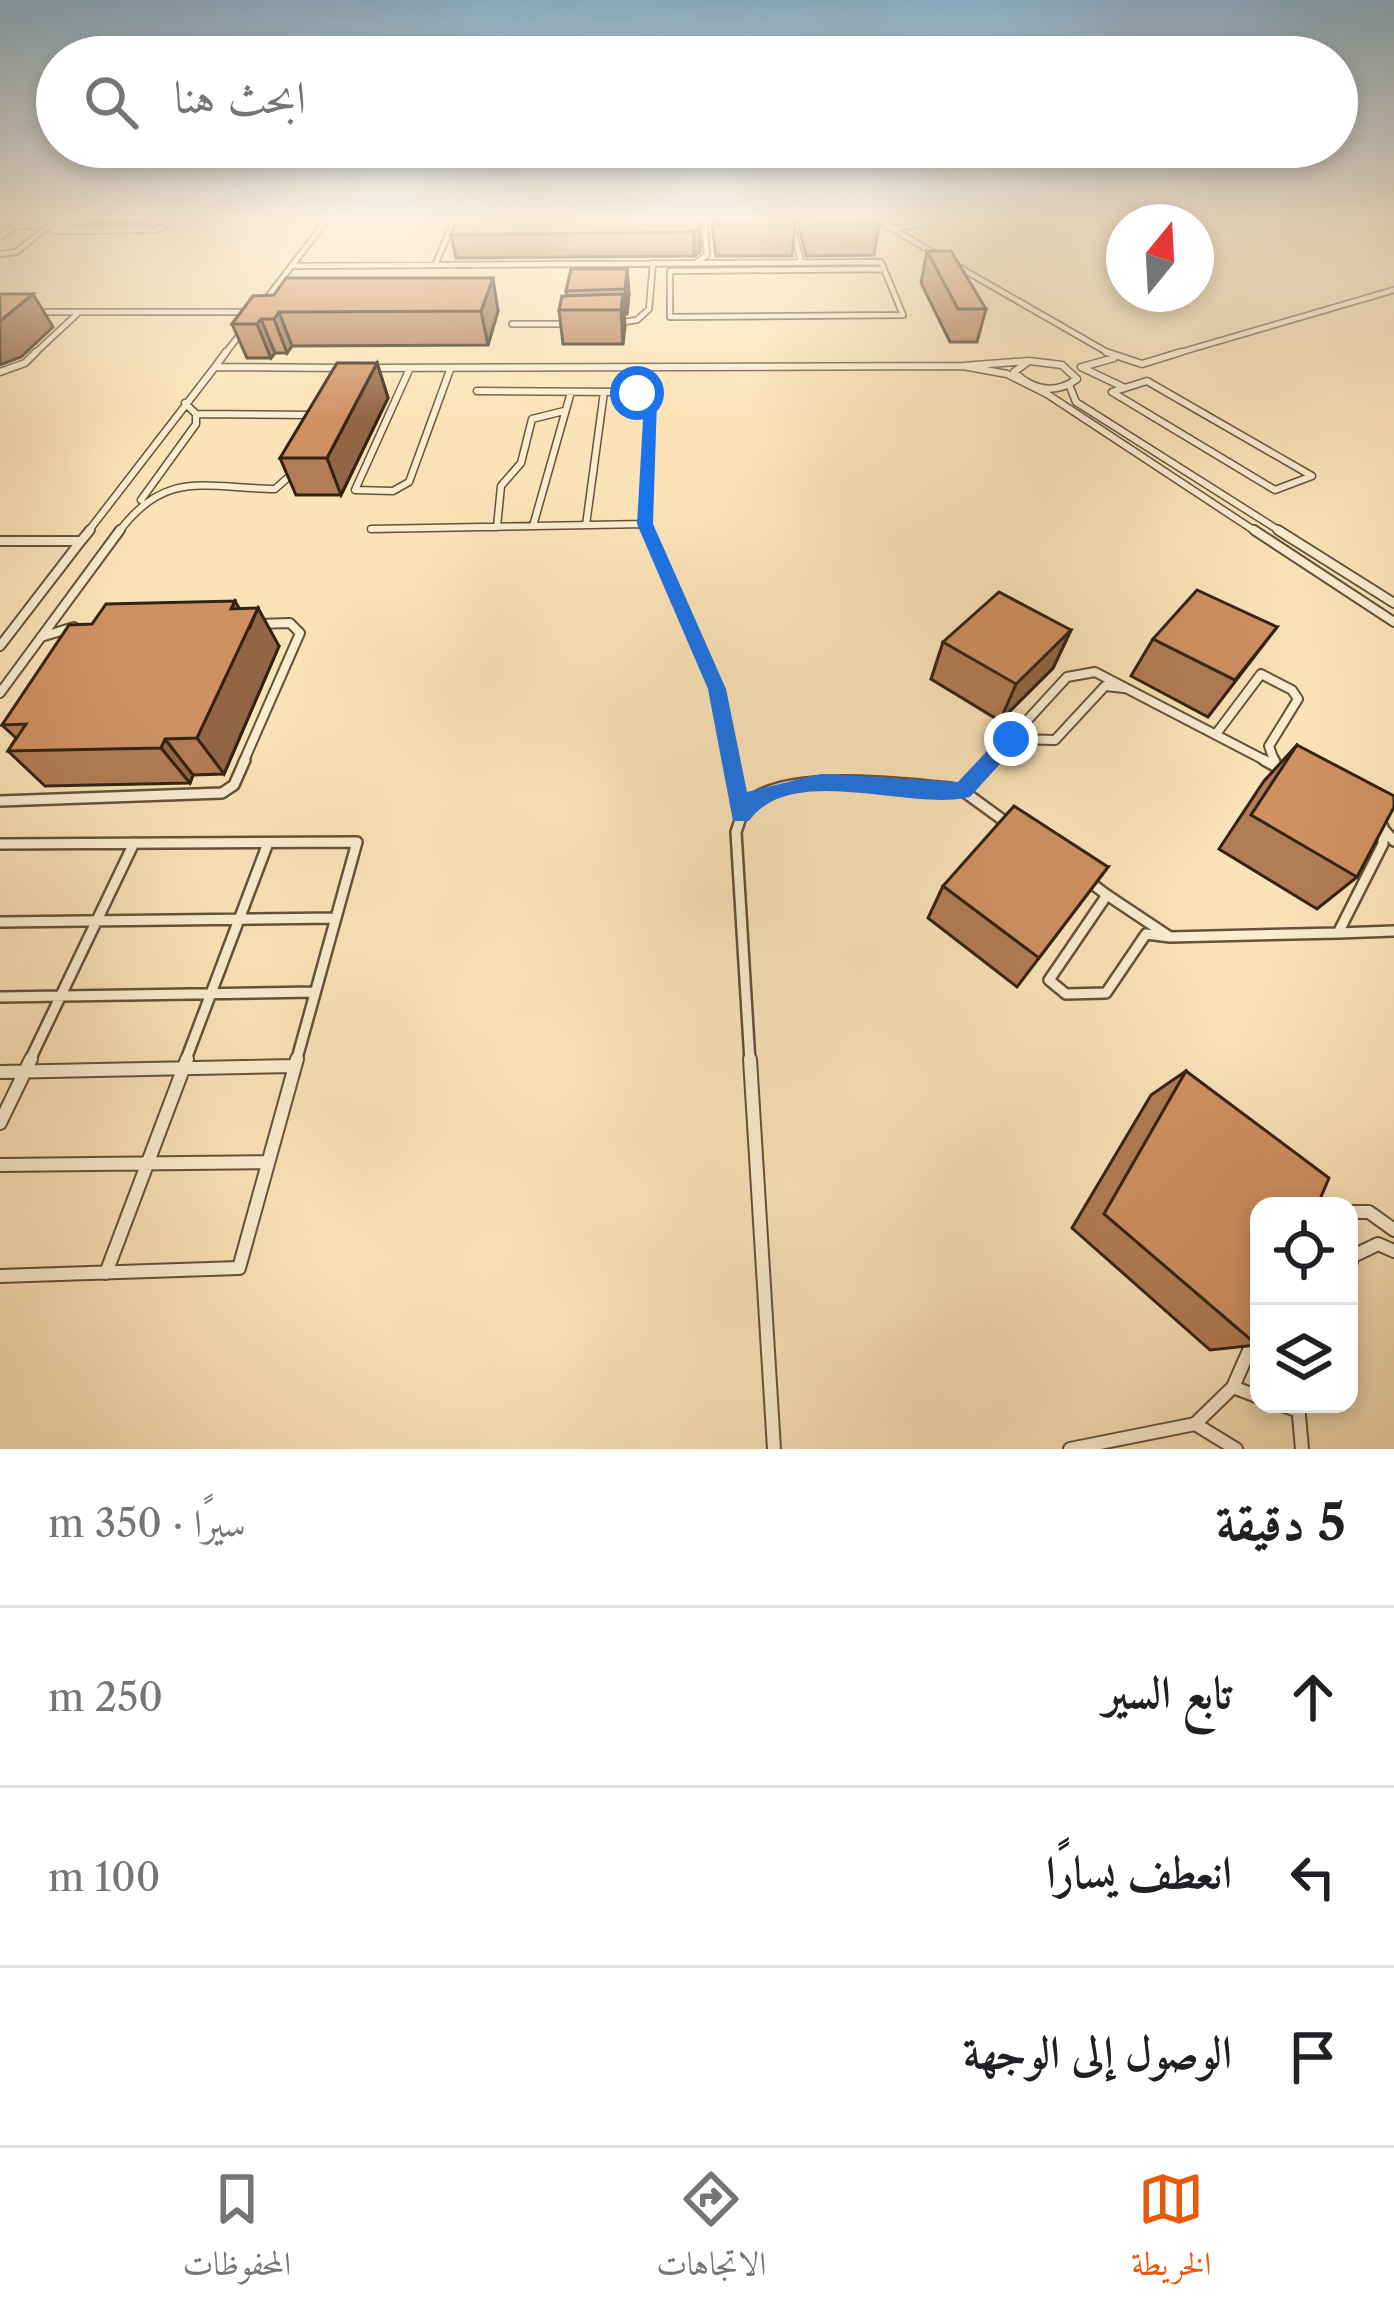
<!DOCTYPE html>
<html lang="ar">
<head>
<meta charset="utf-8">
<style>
  :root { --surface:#fff; --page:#f2f2f2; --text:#202124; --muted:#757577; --line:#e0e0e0; --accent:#ea580c }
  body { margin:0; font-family:"Libre Caslon Text",Amiri,serif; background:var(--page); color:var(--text); direction:rtl }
  .controls { position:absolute; right:36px; bottom:36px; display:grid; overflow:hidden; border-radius:24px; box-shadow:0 6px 18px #0003 }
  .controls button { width:108px; height:108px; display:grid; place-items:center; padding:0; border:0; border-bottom:3px solid var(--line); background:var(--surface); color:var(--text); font:60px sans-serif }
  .compass { position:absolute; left:1106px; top:204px; width:108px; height:108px; border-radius:50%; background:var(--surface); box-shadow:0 6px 18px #0003; rotate:18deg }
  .stop { position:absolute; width:36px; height:36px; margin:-27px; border:9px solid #1a73e8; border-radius:50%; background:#fff }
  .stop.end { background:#1a73e8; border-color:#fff; box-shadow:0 3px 12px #0008 }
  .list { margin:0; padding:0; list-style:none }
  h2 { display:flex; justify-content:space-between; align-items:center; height:156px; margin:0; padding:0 48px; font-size:51px }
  h2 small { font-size:39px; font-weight:400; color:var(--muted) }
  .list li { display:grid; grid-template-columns:78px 1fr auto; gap:36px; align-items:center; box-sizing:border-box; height:180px; padding:0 48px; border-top:3px solid var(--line) }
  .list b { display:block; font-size:45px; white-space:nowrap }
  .list em { font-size:39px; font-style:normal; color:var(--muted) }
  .icon { flex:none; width:66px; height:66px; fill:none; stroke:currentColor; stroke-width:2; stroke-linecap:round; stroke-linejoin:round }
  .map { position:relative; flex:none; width:1394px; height:1449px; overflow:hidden; direction:ltr }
  .search { position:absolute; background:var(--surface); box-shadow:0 6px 18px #0003; left:36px; right:36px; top:36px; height:132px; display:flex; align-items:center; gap:30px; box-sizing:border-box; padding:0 42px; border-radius:66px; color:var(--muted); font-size:45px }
  .sheet { height:696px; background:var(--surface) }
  nav { display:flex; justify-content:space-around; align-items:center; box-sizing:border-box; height:168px; border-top:3px solid var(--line); background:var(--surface); font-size:33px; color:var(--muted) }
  nav a { display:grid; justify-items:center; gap:6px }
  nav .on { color:var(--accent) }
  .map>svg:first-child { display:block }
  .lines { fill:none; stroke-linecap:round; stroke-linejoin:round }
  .lane-far4-casing { stroke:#65523a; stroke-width:8 }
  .lane-far3-casing { stroke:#65523a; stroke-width:9 }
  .lane-far2-casing { stroke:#65523a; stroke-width:12 }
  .lane-far1-casing { stroke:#65523a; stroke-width:14 }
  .lane-casing { stroke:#65523a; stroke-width:16 }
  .lane-far4 { stroke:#fcedd1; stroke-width:4.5 }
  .lane-far3 { stroke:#fcedd1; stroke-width:6 }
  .lane-far2 { stroke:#fcedd1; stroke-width:8 }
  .lane-far1 { stroke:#fcedd1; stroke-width:9 }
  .lane { stroke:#fcedd1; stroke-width:12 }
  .wall { fill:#b27c54; stroke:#332210; stroke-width:3 }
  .shaded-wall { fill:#916545; stroke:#332210; stroke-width:3 }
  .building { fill:#cf9062; stroke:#332210; stroke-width:3 }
  .route { fill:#1a73e8 }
</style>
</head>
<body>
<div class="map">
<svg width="1394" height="1449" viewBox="0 0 1394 1449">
  <rect width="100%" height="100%" fill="#fbe3b8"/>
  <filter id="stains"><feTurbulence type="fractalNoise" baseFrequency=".00167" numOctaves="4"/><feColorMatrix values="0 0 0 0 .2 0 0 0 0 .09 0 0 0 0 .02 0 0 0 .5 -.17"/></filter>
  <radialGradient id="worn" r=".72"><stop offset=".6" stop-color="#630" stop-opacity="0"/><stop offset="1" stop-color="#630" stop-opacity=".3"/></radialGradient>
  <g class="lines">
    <defs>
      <path id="lane-far4" d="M64,217l-11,14 103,-1 23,-13
        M872,217l67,39
        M893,229l57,-12
        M793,230l8,32
        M0,237l16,-11 31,-1
        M0,254l16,-2 34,-27
        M697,262l10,-7 -3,-38
        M435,265l21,-48
        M292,266l589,-4 3,7
        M957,266l155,89
        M884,269l19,46 -233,2v-46z
        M264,302l65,-85
        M36,312h213
        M617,323l20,-3 12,-11 4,-46
        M512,324h54
        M33,355l44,-41
        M224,355l17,-22
        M1171,355l223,-65"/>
      <path id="lane-far3" d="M226,352l-11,15 128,1
        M1106,352l36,12 39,-12
        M1029,361l-66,5 44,8 40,20 211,139
        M1029,361l33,4 15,14c-22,16 -44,11 -63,-7z
        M1081,367l44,21
        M1082,367l32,-9
        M370,368l593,-2
        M410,368l-55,122 38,1 16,-9 41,-112
        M0,372l25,-9 11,-11
        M1147,381l165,95 -37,14 -163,-98z
        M1070,387l6,15 207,131
        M477,391l142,1 31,8 -5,124 4,9
        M196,414l118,1
        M141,500l55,-76v-10l-11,-11
        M586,525l18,-133
        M533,526l38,-134
        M497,527l4,-41 20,-23 11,-44 32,-8
        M371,529l274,-5
        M87,533l128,-166
        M118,533c47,-64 85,-45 157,-44l18,-16"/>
      <path id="lane-far2" d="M648,530l69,159 14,74
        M1254,530l140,92
        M1278,530l116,73
        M0,541h81l9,-11
        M41,637l33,-10
        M0,646l80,-104
        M0,693l120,-163
        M1216,734l45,-60 31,16 6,9 -29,47 6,17
        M1012,739l43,1 50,-54 19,2
        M243,763l57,-130 -10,-10 -33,1
        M988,763l79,-86 28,-5 175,91"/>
      <path id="lane-far1" d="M731,760l10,53
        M1264,760l18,10
        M1274,760l2,5
        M963,791l28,-31
        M0,801l222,-8 12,-8 11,-25
        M1379,824l15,17
        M0,844l357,-2 -61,220
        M1087,880l20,15 -58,85 17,14 40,-1 40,-59 24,3
        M1107,895l63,42 168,-4 45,-89v-17
        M0,922l336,-4
        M1338,933l56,-2
        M0,997l315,-5
        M29,1062l105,-219
        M185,1062l83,-219
        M750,1062l-14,-230c4,-11 7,-26 17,-33 41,-29 149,-15 197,-11l13,3 44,32"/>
      <path id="lane" d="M750,1059l24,390
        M0,1072l295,-6
        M0,1123l31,-64
        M0,1165l268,-3
        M1349,1212h20l25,18
        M1349,1267l4,-11 25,-12 16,7
        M106,1273l81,-214
        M0,1276l239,-8 58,-209
        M1233,1387l26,-59
        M1279,1404l17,6
        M1298,1404l4,45
        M1070,1449l125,-25
        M1236,1449l-41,-25 38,-37 26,10"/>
    </defs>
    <use href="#lane-far4" class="lane-far4-casing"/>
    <use href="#lane-far3" class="lane-far3-casing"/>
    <use href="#lane-far2" class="lane-far2-casing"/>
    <use href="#lane-far1" class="lane-far1-casing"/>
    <use href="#lane" class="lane-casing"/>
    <use href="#lane-far4" class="lane-far4"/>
    <use href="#lane-far3" class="lane-far3"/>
    <use href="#lane-far2" class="lane-far2"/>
    <use href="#lane-far1" class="lane-far1"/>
    <use href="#lane" class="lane"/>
  </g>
  <path class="wall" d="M66,217h96l-8,6 -84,1z
    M699,217l1,35 -6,4 -238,2 -5,-23z
    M711,217h82l2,8 -3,31h-76z
    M798,217h78l3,7 -5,31 -68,1 -8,-32z
    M927,251l59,58 -9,33h-27l-29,-59z
    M627,269l2,25 -2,20h-3l-1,30h-60l-4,-34 8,-15 -1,-4z
    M253,296l245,15 -10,34 -196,1 -5,7h-12l-4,5h-24l-15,-34z
    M377,363l11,35 -47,97h-45l-16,-37z
    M239,609l40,37 -55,128 -31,1 -3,8 -145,3 -37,-35 8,-13 -14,-13 90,-101z
    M1277,627l-69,90 -77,-41 22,-37z
    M1071,630l-18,38 -53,53 -69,-42 12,-37z
    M1297,745l60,132 -40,32 -98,-60 45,-68z
    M1108,867l-91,120 -89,-69 15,-32z
    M1186,1071l71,274 -47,5 -138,-122 79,-133z"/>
  <path class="shaded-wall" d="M700,228v24l-6,4v-24z
    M627,269l2,25 -2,20 -2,-25z
    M493,278l5,33 -10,34 -7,-34z
    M33,294l20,33 -32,30 -21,8v-44z
    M623,294l2,33 -2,17 -2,-34z
    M279,312l13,34 -5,7 -13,-34z
    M261,319l14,34 -4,5 -14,-34z
    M377,363l11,35 -47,97 -14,-37z
    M235,601l15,26 8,-19 21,38 -55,128 -27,-36 34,-129z
    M1071,630l-18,38 -53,53 16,-37z
    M165,739l28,36 -3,8 -29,-35z"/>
  <path class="building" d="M459,217h240l1,11 -6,4 -243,3z
    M715,217h78l2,8h-78z
    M807,217h69l3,7 -70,1z
    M927,251h24l35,58h-28z
    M571,269h56l-2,20 -59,2z
    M286,278h207l-12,33 -202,1 -5,7h-13l-4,5h-25l21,-28 21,-1z
    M0,294h33l-33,27z
    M623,294l-2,16h-62l3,-14z
    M337,363h40l-50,95h-47z
    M1197,590l80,37 -42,53 -82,-41z
    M999,592l72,38 -55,54 -73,-42z
    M235,601l-4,8 27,-1 -61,130 -32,1 -4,9 -153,3 18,-27 -24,1 67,-100 23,-1 14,-20z
    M1297,745l97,51v11l-37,70 -106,-62z
    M1014,806l94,61 -69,91 -96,-72z
    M1186,1071l143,107 -12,28h-58v135l-2,4 -153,-131z"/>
  <linearGradient id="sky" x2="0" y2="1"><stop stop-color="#8cb7d5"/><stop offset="0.52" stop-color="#fdf2df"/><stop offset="1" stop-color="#fdf2df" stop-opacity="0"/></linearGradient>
  <rect width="1394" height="420" fill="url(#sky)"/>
  <path class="route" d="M637,389l20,11 -4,124 73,165 21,103 74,-18 137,8 46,-49h14v11l-48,53c-60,15 -179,-36 -221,24h-16l-25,-132 -71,-165 7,-122 -14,-9z"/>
  <rect width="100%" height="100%" filter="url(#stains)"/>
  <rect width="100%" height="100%" fill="url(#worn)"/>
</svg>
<div class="controls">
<button><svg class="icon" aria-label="locate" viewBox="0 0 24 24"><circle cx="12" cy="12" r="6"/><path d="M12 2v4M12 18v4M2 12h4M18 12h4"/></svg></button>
<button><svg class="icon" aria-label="layers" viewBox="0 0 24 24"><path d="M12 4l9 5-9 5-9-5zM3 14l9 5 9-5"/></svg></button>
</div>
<svg class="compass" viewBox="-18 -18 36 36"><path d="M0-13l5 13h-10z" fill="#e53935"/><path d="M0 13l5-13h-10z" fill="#757577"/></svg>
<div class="stop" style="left:637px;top:393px"></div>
<div class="stop end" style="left:1011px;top:739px"></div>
<div class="search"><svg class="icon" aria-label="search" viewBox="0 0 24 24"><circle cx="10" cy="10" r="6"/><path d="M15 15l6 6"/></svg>ابحث هنا</div>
</div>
<section class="sheet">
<h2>5 دقيقة<small>سيرًا · 350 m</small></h2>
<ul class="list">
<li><svg class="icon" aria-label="ahead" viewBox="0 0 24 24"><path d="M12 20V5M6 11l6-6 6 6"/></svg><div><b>تابع السير</b></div><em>250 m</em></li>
<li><svg class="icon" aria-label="left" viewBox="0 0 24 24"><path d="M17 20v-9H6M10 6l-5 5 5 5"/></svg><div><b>انعطف يسارًا</b></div><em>100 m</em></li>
<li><svg class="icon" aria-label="arrive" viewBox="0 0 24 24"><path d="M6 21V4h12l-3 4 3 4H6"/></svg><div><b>الوصول إلى الوجهة</b></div></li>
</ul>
</section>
<nav>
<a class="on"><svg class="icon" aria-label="map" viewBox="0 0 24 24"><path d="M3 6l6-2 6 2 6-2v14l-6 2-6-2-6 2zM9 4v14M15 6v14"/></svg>الخريطة</a>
<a><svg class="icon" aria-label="directions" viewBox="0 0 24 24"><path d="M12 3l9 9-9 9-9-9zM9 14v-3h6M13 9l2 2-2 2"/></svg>الاتجاهات</a>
<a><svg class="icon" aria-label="saved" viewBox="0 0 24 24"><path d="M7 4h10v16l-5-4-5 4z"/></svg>المحفوظات</a>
</nav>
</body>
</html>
